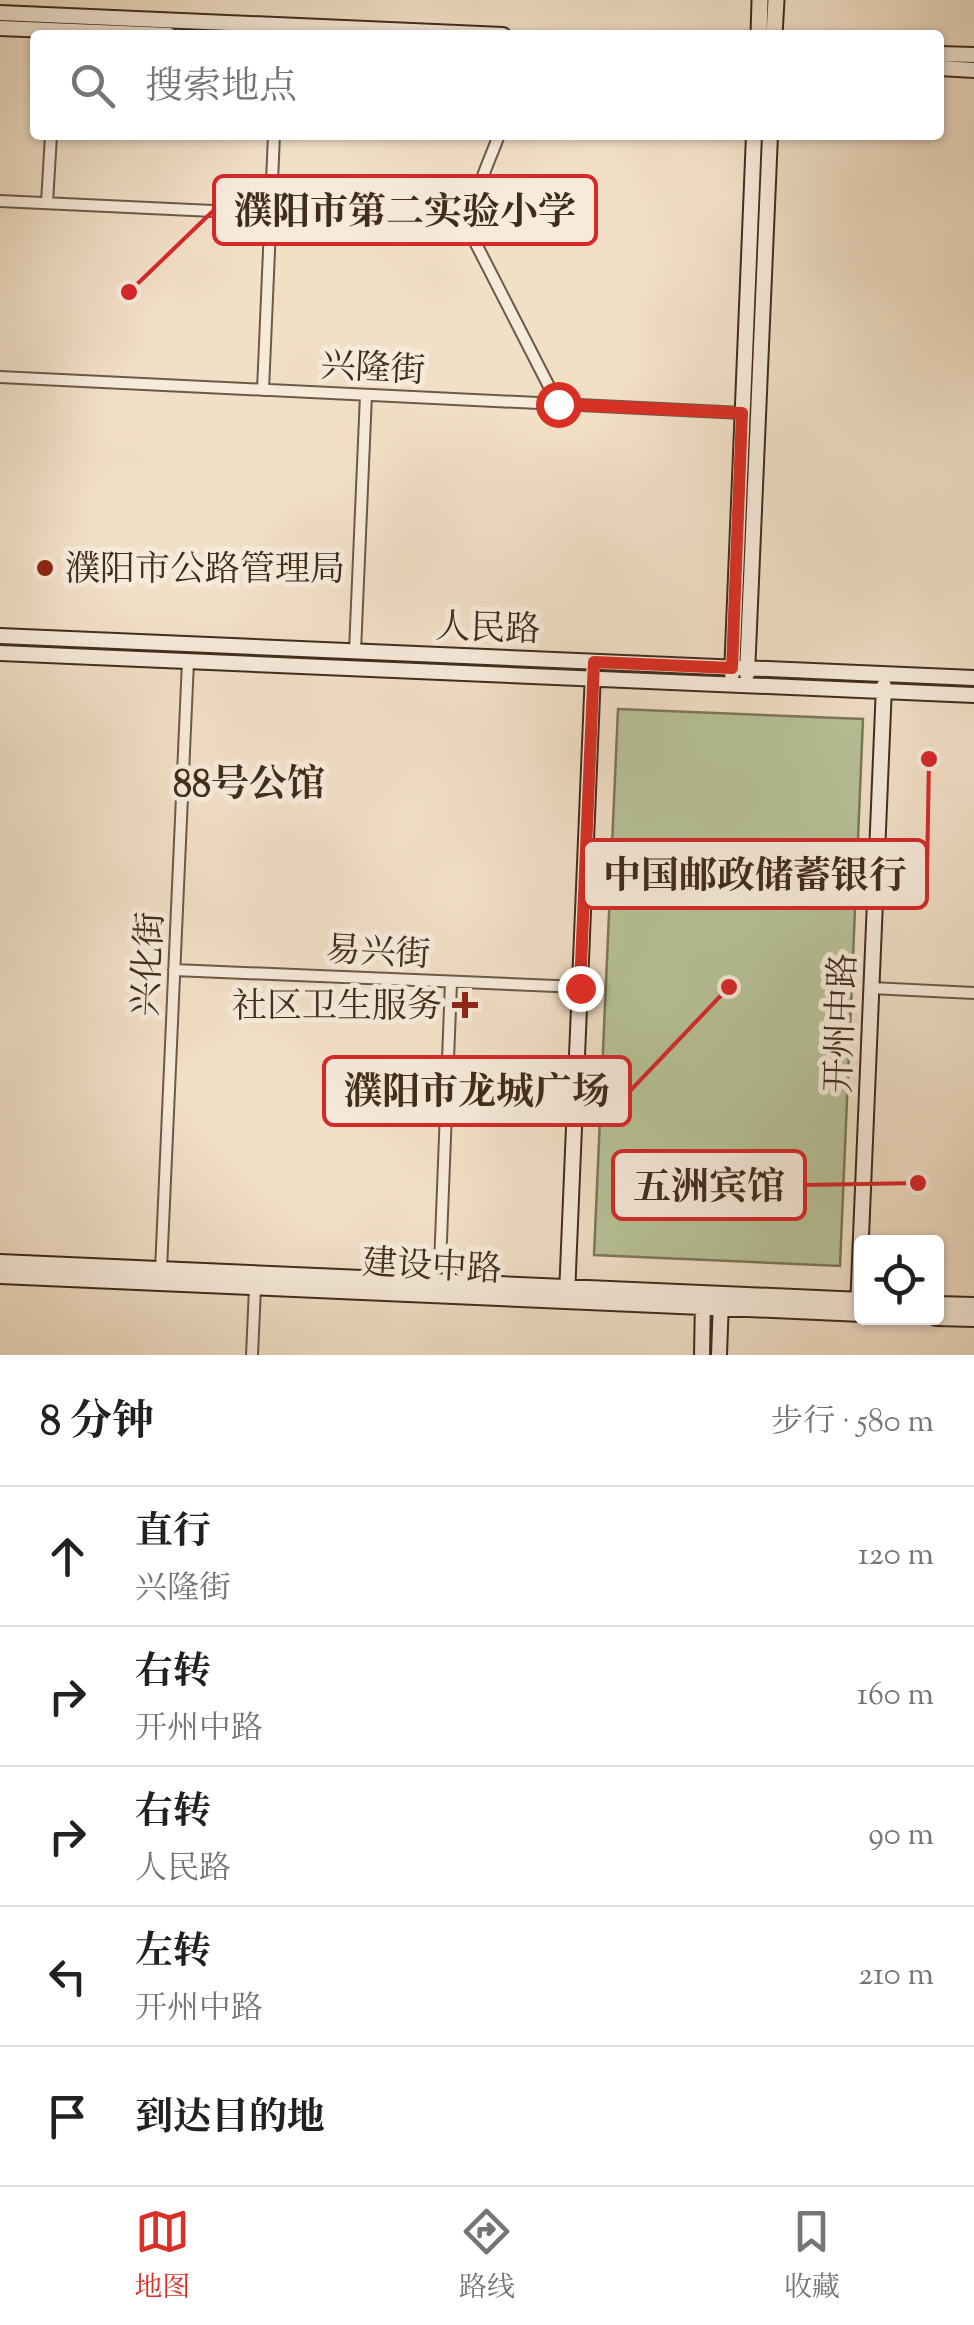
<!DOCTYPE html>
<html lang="zh">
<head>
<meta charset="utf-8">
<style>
  :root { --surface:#fff; --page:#f6f6f6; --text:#202124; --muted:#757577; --line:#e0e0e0; --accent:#d93025 }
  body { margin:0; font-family:"Sorts Mill Goudy","Noto Serif SC",serif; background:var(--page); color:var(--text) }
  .controls { position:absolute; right:30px; bottom:30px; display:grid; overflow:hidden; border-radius:10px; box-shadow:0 2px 8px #0004 }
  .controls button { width:90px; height:90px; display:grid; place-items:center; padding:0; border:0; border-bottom:2px solid var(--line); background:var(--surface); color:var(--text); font:50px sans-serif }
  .stop { position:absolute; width:30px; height:30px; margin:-22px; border:8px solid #d93025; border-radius:50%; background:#fff }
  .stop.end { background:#d93025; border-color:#fff; box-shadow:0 2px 10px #0008 }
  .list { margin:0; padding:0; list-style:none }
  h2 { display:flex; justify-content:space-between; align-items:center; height:130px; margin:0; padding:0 40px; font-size:42px }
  h2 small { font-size:32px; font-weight:400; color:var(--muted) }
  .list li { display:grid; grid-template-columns:65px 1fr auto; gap:30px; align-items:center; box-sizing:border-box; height:140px; padding:0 40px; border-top:2px solid var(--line) }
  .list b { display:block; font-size:38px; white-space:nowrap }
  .list p { margin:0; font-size:32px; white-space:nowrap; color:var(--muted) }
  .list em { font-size:32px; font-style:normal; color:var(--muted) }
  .icon { flex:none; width:55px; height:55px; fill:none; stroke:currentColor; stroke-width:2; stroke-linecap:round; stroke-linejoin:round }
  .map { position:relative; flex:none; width:974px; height:1355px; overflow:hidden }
  .search { position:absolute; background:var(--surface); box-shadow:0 2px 8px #0004; left:30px; right:30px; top:30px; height:110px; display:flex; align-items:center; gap:25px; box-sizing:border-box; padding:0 35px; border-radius:10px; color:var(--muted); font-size:38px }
  .sheet { height:830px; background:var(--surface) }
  nav { display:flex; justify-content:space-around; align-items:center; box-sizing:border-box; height:140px; border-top:2px solid var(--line); background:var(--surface); font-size:28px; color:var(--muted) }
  nav a { display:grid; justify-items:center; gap:5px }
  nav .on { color:var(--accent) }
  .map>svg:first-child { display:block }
  .green { fill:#b7c298; stroke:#7c775a; stroke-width:2.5 }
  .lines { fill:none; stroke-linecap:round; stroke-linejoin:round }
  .street-casing { stroke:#6d5946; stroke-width:14 }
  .secondary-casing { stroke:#412c1c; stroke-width:18 }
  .primary-casing { stroke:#412c1c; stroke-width:19 }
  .street { stroke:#f6eada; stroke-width:10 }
  .secondary { stroke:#f6eada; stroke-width:14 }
  .primary { stroke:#f1dfc6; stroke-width:15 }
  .route { stroke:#d93025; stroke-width:12 }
  .poi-dot { fill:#8f2418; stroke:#f6eada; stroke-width:4 }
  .labels { text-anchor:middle; stroke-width:10; stroke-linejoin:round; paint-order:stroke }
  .street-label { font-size:35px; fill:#412c1c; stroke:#f6eada }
  .poi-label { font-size:35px; fill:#412c1c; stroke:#f6eada; text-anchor:start }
  .neighbourhood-label { font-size:38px; font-weight:bold; fill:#412c1c; stroke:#f6eada }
  .leader { fill:none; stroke:#d62828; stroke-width:4 }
  .callout-dot { fill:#d62828; stroke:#f6eada; stroke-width:4 }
  .callout { fill:#f6eada; stroke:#d62828; stroke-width:4 }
  .callout-label { font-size:38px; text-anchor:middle; font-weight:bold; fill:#412c1c }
</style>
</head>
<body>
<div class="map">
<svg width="974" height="1355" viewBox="0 0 974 1355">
  <rect width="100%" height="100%" fill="#f1dfc6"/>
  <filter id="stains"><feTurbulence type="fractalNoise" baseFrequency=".002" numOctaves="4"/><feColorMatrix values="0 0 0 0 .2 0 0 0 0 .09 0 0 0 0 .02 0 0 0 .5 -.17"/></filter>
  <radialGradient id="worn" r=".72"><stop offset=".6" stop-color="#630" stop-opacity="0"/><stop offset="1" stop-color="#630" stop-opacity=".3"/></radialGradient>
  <path class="green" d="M618,709l245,10 -23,547 -246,-11z"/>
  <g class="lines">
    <defs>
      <path id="street" d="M499,135c-12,33 -31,67 -26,103l85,166
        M0,201l471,22
        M47,203l4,-68
        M0,377l743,36
        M263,390l11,-255
        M355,651l11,-256
        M174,970l406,17
        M871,988l103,5
        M440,1266l11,-284
        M161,1270l27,-609
        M252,1355l3,-67"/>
      <path id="secondary" d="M0,13l503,22
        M0,28l169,7
        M939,54l35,1
        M939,68l35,2
        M0,636l974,42
        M0,653l974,42
        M732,674l22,-539
        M747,674l23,-539
        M0,1262l862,38
        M0,1276l862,38
        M567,1295l26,-623
        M936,1304l38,1
        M858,1308l26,-622
        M936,1318l38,1
        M702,1355l1,-56
        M719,1355l2,-55"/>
      <path id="primary" d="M759,35l1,-35
        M774,35l2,-35"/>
    </defs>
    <use href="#street" class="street-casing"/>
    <use href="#secondary" class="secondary-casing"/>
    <use href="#primary" class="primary-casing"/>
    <use href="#street" class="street"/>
    <use href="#secondary" class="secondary"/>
    <use href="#primary" class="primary"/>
  </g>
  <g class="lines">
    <path class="route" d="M558,404l184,9 -10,255 -138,-6 -14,326"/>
  </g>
  <g class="poi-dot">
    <circle cx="45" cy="568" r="10"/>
    <path d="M460 990h10v10h10v10h-10v10h-10v-10h-10v-10h10z"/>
  </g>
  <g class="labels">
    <g class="street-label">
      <text transform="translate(373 367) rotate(3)" y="12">兴隆街</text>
      <text transform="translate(488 627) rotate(2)" y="12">人民路</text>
      <text transform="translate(378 951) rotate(3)" y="12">易兴街</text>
      <text transform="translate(147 964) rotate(-87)" y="12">兴化街</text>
      <text transform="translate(840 1023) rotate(-88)" y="12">开州中路</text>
      <text transform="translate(432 1265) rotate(3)" y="12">建设中路</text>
    </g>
    <g class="poi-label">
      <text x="65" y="580">濮阳市公路管理局</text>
      <text x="442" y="1017" text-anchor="end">社区卫生服务</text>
    </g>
    <g class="neighbourhood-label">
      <text x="249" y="796">88号公馆</text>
    </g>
  </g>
  <path class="leader" d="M129 292L214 210M929 759L927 874M729 987L630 1091M918 1183L805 1185"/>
  <g class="callout-dot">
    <circle cx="129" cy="292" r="10"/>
    <circle cx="929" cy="759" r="10"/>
    <circle cx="729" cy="987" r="10"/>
    <circle cx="918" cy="1183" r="10"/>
  </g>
  <g class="callout">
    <rect x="214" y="176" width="382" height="68" rx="10"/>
    <rect x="583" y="840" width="344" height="68" rx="10"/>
    <rect x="324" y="1057" width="306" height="68" rx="10"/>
    <rect x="613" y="1151" width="192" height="68" rx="10"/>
  </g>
  <g class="callout-label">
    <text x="405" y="224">濮阳市第二实验小学</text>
    <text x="755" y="888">中国邮政储蓄银行</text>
    <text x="477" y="1104">濮阳市龙城广场</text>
    <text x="709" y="1199">五洲宾馆</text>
  </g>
  <rect width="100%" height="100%" filter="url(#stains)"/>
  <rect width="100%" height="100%" fill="url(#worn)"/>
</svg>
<div class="controls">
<button><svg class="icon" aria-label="locate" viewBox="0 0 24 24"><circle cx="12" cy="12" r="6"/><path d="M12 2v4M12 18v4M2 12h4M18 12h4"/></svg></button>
</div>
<div class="stop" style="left:558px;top:404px"></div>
<div class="stop end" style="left:580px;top:988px"></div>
<div class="search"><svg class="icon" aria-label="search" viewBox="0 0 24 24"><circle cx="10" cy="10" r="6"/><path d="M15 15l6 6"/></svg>搜索地点</div>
</div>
<section class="sheet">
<h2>8 分钟<small>步行 · 580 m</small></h2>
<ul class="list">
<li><svg class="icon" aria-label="ahead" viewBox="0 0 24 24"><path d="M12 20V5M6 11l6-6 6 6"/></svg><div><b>直行</b><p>兴隆街</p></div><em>120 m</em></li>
<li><svg class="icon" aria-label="right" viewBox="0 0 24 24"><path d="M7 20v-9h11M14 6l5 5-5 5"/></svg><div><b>右转</b><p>开州中路</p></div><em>160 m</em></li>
<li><svg class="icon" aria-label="right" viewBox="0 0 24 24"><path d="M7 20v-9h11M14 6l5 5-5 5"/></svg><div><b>右转</b><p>人民路</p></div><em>90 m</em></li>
<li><svg class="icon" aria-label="left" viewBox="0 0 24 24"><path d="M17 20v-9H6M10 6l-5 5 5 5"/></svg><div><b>左转</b><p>开州中路</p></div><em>210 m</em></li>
<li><svg class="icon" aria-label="arrive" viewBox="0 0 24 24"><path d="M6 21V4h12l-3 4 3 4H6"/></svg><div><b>到达目的地</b></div></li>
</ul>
</section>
<nav>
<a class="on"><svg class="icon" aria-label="map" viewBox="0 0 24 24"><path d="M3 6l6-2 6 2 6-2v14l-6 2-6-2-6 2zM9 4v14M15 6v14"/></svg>地图</a>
<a><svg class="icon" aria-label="directions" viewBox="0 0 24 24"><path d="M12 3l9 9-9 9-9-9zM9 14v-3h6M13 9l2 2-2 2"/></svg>路线</a>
<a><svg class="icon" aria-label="saved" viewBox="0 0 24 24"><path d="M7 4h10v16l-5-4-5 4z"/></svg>收藏</a>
</nav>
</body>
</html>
